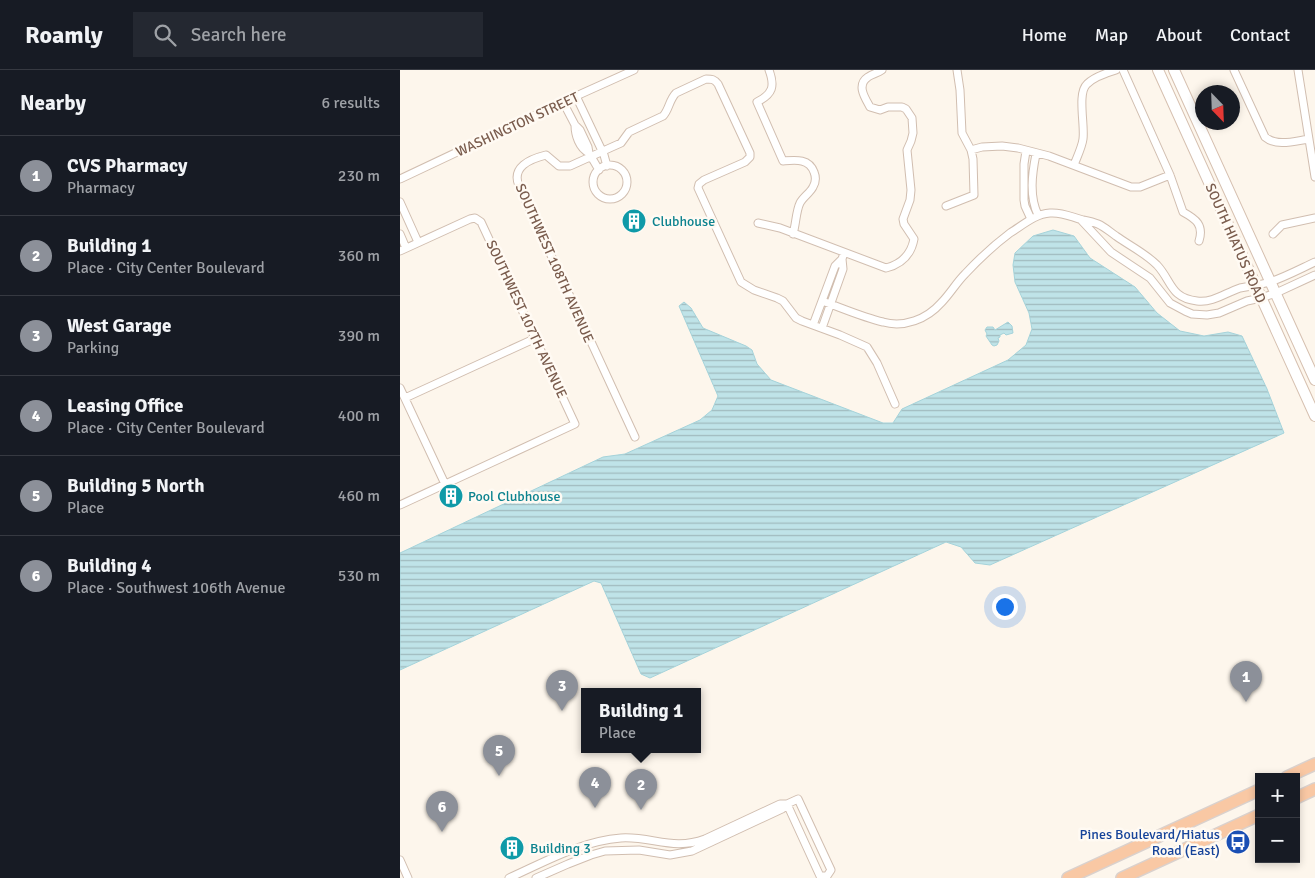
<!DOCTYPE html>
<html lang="en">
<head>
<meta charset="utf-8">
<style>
  :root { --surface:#171b24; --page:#242831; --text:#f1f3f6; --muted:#9ea1a6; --line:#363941; --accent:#8c9099 }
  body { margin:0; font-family:Signika,sans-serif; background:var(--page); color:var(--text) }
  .controls { position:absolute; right:15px; bottom:15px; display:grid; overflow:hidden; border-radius:0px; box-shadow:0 2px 8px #0003 }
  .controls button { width:45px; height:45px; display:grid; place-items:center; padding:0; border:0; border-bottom:1px solid var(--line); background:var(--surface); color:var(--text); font:25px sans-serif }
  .compass { position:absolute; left:795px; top:15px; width:45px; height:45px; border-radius:50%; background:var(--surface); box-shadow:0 2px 8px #0003; rotate:157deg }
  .you { position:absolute; left:604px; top:536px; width:18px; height:18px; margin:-12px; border:4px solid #fff; border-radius:50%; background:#1a73e8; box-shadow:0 0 0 8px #1a73e833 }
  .badge { display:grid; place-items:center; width:32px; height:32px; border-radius:50%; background:var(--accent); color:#fff; font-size:16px; font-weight:700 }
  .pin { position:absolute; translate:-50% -41px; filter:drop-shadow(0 1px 2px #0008) }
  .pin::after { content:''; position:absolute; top:26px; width:18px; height:15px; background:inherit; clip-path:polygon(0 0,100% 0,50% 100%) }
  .popup { position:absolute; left:181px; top:618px; width:120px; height:65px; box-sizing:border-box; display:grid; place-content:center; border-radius:0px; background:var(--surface); filter:drop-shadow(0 1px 4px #0005); font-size:16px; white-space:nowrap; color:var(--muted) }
  .popup b { font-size:19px; color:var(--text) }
  .popup::after { content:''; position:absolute; left:50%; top:100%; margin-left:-10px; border:10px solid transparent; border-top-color:var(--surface) }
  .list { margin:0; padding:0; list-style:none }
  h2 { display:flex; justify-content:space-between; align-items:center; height:65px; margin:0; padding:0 20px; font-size:21px }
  h2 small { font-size:16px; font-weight:400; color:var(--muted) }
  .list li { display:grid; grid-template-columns:32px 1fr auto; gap:15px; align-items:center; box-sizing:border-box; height:80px; padding:0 20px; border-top:1px solid var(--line) }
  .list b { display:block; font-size:19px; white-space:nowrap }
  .list p { margin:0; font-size:16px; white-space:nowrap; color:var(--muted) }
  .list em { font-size:16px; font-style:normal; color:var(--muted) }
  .icon { flex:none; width:28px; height:28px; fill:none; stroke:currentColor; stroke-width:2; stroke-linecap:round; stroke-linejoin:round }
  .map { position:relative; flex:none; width:915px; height:808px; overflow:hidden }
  header { display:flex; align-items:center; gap:30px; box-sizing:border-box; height:70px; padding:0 25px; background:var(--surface); border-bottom:1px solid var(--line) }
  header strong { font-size:24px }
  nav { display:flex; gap:28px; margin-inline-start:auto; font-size:18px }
  .search { width:350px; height:45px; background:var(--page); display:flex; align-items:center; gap:12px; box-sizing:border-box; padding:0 18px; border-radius:0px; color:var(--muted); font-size:19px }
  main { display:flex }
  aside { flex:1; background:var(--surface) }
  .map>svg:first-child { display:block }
  .water { fill:url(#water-rules); stroke:#a5d3da }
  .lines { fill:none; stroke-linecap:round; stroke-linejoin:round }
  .minor-casing { stroke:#d1beb0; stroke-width:9 }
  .secondary-casing { stroke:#d6c0b0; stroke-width:12 }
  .trunk-casing { stroke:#dad1cd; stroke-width:14 }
  .minor { stroke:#fff; stroke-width:7 }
  .secondary { stroke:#fff; stroke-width:10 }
  .trunk { stroke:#f9c8a4; stroke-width:11 }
  .labels { text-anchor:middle; stroke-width:5; stroke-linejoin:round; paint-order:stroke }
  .street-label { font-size:14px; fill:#7a5c4d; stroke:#fffaf3 }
  .culture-label { font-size:14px; fill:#0d838f; stroke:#fffaf3; text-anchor:start }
  .transit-label { font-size:14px; fill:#164399; stroke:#fffaf3; text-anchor:end }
</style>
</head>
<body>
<header>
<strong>Roamly</strong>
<div class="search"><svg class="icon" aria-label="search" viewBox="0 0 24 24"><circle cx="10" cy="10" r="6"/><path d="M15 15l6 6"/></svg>Search here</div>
<nav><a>Home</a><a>Map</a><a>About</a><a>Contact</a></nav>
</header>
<main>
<aside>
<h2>Nearby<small>6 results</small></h2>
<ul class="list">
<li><span class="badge">1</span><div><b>CVS Pharmacy</b><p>Pharmacy</p></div><em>230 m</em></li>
<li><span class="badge">2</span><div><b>Building 1</b><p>Place · City Center Boulevard</p></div><em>360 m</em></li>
<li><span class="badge">3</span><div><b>West Garage</b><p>Parking</p></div><em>390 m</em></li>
<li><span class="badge">4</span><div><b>Leasing Office</b><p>Place · City Center Boulevard</p></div><em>400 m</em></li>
<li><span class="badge">5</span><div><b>Building 5 North</b><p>Place</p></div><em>460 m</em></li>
<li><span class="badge">6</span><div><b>Building 4</b><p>Place · Southwest 106th Avenue</p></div><em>530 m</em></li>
</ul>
</aside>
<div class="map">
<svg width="915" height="808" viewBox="0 0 915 808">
  <defs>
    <pattern id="water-rules" width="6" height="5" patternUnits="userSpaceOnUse" patternTransform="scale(1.25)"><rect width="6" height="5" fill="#bfe3e8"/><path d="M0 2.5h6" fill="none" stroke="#a0bbbe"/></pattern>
  </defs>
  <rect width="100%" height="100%" fill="#fdf6ec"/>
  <path class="water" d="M653,160l21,6 16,22 45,29 22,26 23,18 24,5 24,-4 14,4 25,53 17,44 -294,132 -15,-2 -14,-16 -15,-5 -296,136 -9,-4 -40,-91 -7,-2 -194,89v-117l203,-96 22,-3 75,-34 12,-10 6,-14 -39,-90 5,-4 7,6 12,20 43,18 6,4 5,14 14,16 112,43h10l9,-14 106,-49 18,-15 6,-16 -3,-16 -14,-31 -2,-17 2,-12 18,-17z
    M608,252l4,4 1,7 -7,2 -2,-2 -4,2v2l-2,1 1,3 -2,4 -3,1 -2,-1 -6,-9 1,-2 -2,-4 2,-3h6l2,3z"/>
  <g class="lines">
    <defs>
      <path id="minor" d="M369,0c6,16 4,24 -12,32l26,59c12,-1 26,-3 31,11 2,5 2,10 -1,15 -3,6 -10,10 -13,16 -4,8 -4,21 -7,31
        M723,0l47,105 13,37c13,7 21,13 16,29
        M834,0l31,67c12,10 30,4 44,2
        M898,0l17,107
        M176,26l28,59 3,11
        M163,32l12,23 5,5 8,17 1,6 10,17
        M175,55c0,10 4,23 14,28
        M571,80l11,-3 20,-1 16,2 31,8 82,31h9l30,-12
        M626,81l-2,13v36l1,6 6,13
        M636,84c-4,20 -7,42 2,61
        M674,95c3,-8 8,-18 9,-26 2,-14 -6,-46 4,-55 7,-7 19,-11 29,-14
        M193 112a17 17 0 1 1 34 0a17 17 0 1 1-34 0Z
        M0,109l163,-77 71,-32
        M0,132l18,40
        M546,136l28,-11 -1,-36 -2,-9 -9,-17 -2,-43 -3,-20
        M682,151l29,31 39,26 20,25 15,8 7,3 15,1 12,-2 28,-12 14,-3 15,-5 39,-18
        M358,153l22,5 106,40c16,-4 25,-13 28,-29l-10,-15 -1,-5 7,-19 1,-10 -4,-40 4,-9 2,-8 -1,-15 -6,-9 -4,-2h-14l-8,3 -10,-3c-5,-9 -14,-22 -2,-30 4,-3 10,-4 14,-7
        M0,164l6,14
        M873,164l9,-9 33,-7
        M0,181l70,-32 5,-1 6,4 94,202 -175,81
        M422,231c20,7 40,16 61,21 21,6 44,-3 58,-19 9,-9 15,-20 24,-29 14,-15 29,-29 45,-41 13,-8 25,-19 40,-20 13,-1 21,4 33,7 5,1 10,2 15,4 7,3 12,8 18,12 14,10 29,17 41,29 15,16 13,33 40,36 16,2 28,-8 43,-13 10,-2 20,-3 30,-6 15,-5 30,-13 45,-20
        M413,255l22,-59 7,-7
        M422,258l21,-59 -1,-10 2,-6
        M0,318l45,96
        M5,328l131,-60
        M235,367l-116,-251c-8,-19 11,-27 27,-31l13,11h11l42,-19 9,-4 8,-11 34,-16c6,-6 6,-16 13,-23l30,-14c6,0 8,0 12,5l32,69v4l-5,5 -41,18 -5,4 -1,4 43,94 13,8 23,8 6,3 13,17 6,3 38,14 27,12 10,16 18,41
        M387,734l33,72h7
        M0,790l8,18
        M109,808c36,-16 72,-37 112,-40 31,-2 52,13 84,1l75,-35h7
        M136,808l32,-14 23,-9 14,-4 34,-1 31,5 22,-4 90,-42 5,-5 11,-5 33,71 -4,6"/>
      <path id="secondary" d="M758,0l157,346
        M774,0l141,310"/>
      <path id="trunk" d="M887,707l28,-13
        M896,728l19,-9
        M668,808l191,-88
        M722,808l137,-63"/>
    </defs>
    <use href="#minor" class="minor-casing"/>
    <use href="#secondary" class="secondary-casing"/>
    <use href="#trunk" class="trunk-casing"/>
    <use href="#minor" class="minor"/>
    <use href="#secondary" class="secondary"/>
    <use href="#trunk" class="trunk"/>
  </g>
  <defs>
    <symbol id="building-disc" viewBox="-11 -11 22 22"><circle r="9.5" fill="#0f9aa8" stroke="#fffaf3"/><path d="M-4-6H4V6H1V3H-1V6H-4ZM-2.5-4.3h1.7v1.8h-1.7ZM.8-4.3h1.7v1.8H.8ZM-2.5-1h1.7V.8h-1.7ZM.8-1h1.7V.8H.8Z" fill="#fff"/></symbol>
    <symbol id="bus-disc" viewBox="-11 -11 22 22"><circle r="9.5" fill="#1a4fb4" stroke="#fffaf3"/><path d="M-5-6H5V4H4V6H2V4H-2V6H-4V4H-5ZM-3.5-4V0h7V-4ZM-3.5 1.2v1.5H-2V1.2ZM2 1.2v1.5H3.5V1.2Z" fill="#fff"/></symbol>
  </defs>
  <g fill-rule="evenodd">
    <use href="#building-disc" x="220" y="137" width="28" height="28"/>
    <use href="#building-disc" x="37" y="412" width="28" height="28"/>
    <use href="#bus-disc" x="824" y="758" width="28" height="28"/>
    <use href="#building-disc" x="98" y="764" width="28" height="28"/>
  </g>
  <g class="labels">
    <g class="street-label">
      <text transform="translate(117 54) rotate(-25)" y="5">WASHINGTON STREET</text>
      <text transform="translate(836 173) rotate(66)" y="5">SOUTH HIATUS ROAD</text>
      <text transform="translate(155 193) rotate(66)" y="5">SOUTHWEST 108TH AVENUE</text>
      <text transform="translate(127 249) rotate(65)" y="5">SOUTHWEST 107TH AVENUE</text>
    </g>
    <g class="culture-label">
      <text x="252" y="156">Clubhouse</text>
      <text x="68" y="431">Pool Clubhouse</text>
      <text x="130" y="783">Building 3</text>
    </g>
    <g class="transit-label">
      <text x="820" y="769">Pines Boulevard/Hiatus<tspan x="820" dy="16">Road (East)</tspan></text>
    </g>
  </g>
</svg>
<div class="controls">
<button>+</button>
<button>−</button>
</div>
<svg class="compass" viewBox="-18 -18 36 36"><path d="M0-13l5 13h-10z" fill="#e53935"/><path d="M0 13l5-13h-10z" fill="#9ea1a6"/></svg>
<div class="you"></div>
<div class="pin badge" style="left:846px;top:632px">1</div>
<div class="pin badge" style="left:241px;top:740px">2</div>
<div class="popup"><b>Building 1</b>Place</div>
<div class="pin badge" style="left:162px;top:641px">3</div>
<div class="pin badge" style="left:195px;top:738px">4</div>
<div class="pin badge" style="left:99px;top:706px">5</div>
<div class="pin badge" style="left:42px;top:762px">6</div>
</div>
</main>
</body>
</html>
